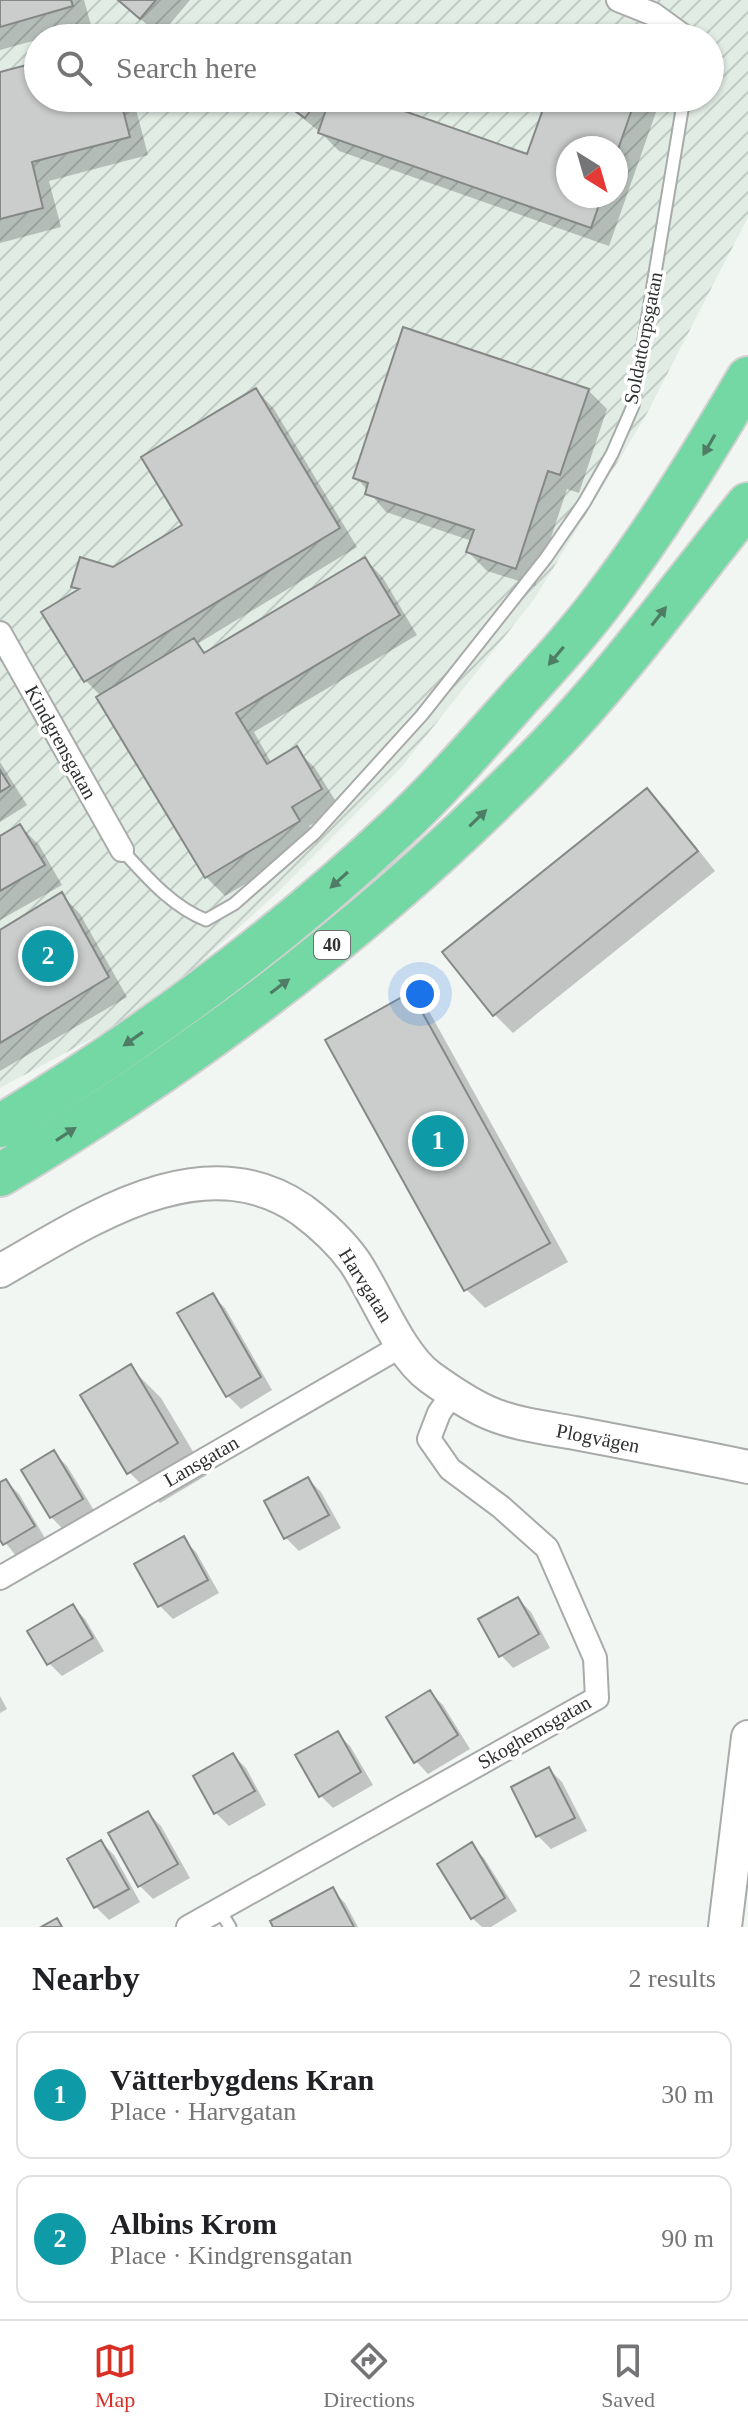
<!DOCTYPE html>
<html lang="en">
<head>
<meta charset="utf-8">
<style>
  :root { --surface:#fff; --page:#f2f2f2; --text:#202124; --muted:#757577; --line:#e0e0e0; --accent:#d93025 }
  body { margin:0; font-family:"Times New Roman",serif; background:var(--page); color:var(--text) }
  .compass { position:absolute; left:556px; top:136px; width:72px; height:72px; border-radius:50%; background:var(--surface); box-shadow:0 2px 6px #0004; rotate:143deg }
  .you { position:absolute; left:420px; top:994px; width:28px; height:28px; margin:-20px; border:6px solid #fff; border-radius:50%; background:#1a73e8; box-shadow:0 0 0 12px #1a73e833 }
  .badge { display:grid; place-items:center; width:52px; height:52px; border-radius:50%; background:var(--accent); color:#fff; font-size:26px; font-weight:700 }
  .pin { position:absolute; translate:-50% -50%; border:4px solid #fff; box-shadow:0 2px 8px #0006 }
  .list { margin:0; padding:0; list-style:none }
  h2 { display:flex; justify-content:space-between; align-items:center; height:104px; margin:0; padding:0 32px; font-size:34px }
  h2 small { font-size:26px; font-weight:400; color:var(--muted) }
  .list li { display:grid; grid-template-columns:52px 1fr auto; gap:24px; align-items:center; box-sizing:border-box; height:128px; margin:0 16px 16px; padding:0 16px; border:2px solid var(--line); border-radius:16px }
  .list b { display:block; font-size:30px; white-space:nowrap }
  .list p { margin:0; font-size:26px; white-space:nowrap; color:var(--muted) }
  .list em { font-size:26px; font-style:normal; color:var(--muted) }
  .icon { flex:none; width:44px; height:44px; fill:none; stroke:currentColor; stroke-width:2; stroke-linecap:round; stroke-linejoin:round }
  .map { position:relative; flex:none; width:748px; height:1927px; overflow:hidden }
  .search { position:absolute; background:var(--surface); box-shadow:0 2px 6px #0004; left:24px; right:24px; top:24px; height:88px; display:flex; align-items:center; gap:20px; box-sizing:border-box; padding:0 28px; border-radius:44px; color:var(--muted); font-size:30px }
  .sheet { height:392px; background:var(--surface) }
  nav { display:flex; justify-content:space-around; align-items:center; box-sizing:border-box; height:112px; border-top:2px solid var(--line); background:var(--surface); font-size:22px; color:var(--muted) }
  nav a { display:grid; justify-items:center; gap:4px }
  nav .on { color:var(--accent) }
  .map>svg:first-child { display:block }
  .industrial { fill:url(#industrial-furrows); fill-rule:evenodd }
  .shadow { fill:#0003; fill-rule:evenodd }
  .building { fill:#cacdcb; stroke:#858886; stroke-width:2 }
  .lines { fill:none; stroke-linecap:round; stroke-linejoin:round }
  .lane-casing { stroke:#a8aba9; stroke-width:15 }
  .street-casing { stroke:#a8aba9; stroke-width:26 }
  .secondary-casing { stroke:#a8aba9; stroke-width:36 }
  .highway-casing { stroke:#d1d1d1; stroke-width:46 }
  .lane { stroke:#fff; stroke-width:11 }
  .street { stroke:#fff; stroke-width:22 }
  .secondary { stroke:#fff; stroke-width:32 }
  .highway { stroke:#73d8a3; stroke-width:42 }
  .oneway { fill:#4e7c64 }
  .labels { text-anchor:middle; stroke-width:7; stroke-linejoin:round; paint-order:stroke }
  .shield { fill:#fff; stroke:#6d6e6e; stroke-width:2 }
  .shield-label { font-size:18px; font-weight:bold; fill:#2f3030 }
  .street-label { font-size:20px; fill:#2f3030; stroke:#fff }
</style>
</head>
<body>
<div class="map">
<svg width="748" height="1927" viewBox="0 0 748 1927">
  <defs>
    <pattern id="industrial-furrows" width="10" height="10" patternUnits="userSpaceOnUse" patternTransform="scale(2)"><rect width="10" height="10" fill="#e1ece5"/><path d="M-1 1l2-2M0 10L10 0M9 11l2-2" fill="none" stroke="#c1cbc5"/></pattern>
  </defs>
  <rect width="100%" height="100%" fill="#f2f6f3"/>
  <path class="industrial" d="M0,0h748v217l-103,200 -110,181 -135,171 -125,126 -82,74 -85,61 -108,58zM38,38h672v60h-672zM568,148h48v48h-48z"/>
  <path class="shadow" d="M0,0h84l7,25 -91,25z
    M119,0h71l-30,36z
    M38,64v34h95l15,57 -99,26 12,46 -61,16v-169z
    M277,98h84l167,58 21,-58h112l-52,148 -270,-95 -19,-19zM568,148h48v48h-48z
    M256,390l18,19 83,138 -160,97 10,10 158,-95 18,19 34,57 -163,97 18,32 24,-15 19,19 25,40 -31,18 9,15 -93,55 -19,-19 -105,-181 -15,-15 -8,-90 -5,-5 40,-17 72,-43z
    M588,390l19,19 -28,84 -12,-4 -32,97 -48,-15 -19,-19 4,-11 -86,-29 -30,-35z
    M0,762l27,43 -27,17z
    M647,790l19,19 49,62 -202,162 -19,-19z
    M20,826l19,19 23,40 -62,35v-82z
    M62,895l18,19 47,83 -127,74v-139z
    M411,995l19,18 138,249 -83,46 -19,-19z
    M212,1295l13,13 47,82 -31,19 -13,-13z
    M130,1367l31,31 46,77 -47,28 -31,-31z
    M54,1453l13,13 28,46 -31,18 -13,-13z
    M308,1479l13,13 20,36 -42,23 -13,-13 -20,-36z
    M6,1481l13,13 27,46 -29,17 -17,-21v-51z
    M183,1539l13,13 23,41 -46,26 -13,-13z
    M518,1599l13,13 19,36 -37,20 -12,-13z
    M73,1606l12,13 19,32 -42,25 -13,-13z
    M430,1692l13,13 27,44 -42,25 -12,-13z
    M0,1696l7,13 -7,4z
    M337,1733l13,13 23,39 -40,23 -13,-13z
    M233,1755l13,13 20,37 -37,21 -13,-13 -20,-36z
    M549,1769l13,13 25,49 -36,18 -13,-13 -25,-48z
    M148,1813l13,13 29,52 -37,21 -13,-13z
    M101,1842l13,13 26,47 -31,18 -13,-13z
    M471,1845l13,13 33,53 -26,16h-9l-10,-9z
    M332,1890l13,13 13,24h-83z"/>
  <path class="building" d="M0,0h71l2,6 -73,21z
    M118,0h38l-16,19z
    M517,28l29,10h-32z
    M38,62v36h82l10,39 -98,25 11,46 -43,11v-147z
    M277,98h42l-14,20z
    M330,98h37l160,56 20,-56h89l-20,57v-7h-48v48h34l-11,32 -273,-95z
    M403,327l186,62 -29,86 -12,-4 -32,98 -50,-17 8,-22 -109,-36 3,-11 -15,-5z
    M256,388l84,140 -256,154 -43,-70 38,-23 -8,-2 9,-30 33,10 69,-42 -41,-68z
    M365,557l35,58 -164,98 31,51 30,-18 25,43 -30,18 8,14 -95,57 -109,-181 98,-59 10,15z
    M0,770l10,16 -10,6z
    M647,788l51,63 -205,165 -51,-64z
    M20,824l25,41 -45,26v-55z
    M62,892l47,85 -109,66v-113z
    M411,992l139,251 -86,48 -139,-251z
    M213,1293l48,84 -35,20 -49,-84z
    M131,1364l47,79 -51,31 -47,-79z
    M54,1450l29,49 -33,19 -29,-48z
    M308,1477l21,38 -45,24 -20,-38z
    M6,1479l29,47 -32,19 -3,-5v-58z
    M184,1536l24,44 -50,27 -24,-43z
    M518,1597l21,37 -40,23 -21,-38z
    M73,1604l20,34 -46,27 -20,-34z
    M430,1690l28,45 -44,28 -28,-46z
    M338,1731l23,41 -42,25 -24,-42z
    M233,1753l22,38 -41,23 -21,-38z
    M549,1767l26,51 -39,19 -25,-50z
    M148,1811l30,53 -40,23 -30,-54z
    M101,1840l28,49 -35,19 -27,-49z
    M472,1842l33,56 -34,21 -34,-55z
    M333,1887l21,40h-81l-3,-6z
    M57,1918l5,9h-21z"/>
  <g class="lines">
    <defs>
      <path id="lane" d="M122,850c25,27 49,56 84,70l28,-16 81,-71 107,-118 124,-157 38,-55 28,-49 21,-48 51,-308
        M219,1909l11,18"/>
      <path id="street" d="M618,0l35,14 33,24
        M0,633l122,217
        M0,1578l403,-233
        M188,1927l409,-229 -2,-40 -48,-110 -46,-41 -51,-38 -21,-30 10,-26 14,-20"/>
      <path id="secondary" d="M0,1271c88,-50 203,-130 302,-61 20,15 37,30 52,51 22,32 45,94 76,116 18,13 37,26 57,35 26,12 60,16 88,21 58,11 116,22 173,34
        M725,1927l23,-190"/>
      <path id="highway" d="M0,1126c140,-85 276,-184 396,-297 44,-41 84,-87 124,-132 31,-34 63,-69 90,-106 51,-68 95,-140 138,-213
        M0,1175c200,-119 386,-260 548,-428 72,-75 134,-161 200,-243"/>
    </defs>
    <use href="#lane" class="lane-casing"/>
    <use href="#street" class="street-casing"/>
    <use href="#secondary" class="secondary-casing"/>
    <use href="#highway" class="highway-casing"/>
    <use href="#lane" class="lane"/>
    <use href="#street" class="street"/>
    <use href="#secondary" class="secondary"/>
    <use href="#highway" class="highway"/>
  </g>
  <defs><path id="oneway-solid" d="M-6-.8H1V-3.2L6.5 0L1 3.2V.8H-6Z" transform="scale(2)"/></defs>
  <g class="oneway">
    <use href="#oneway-solid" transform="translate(709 445) rotate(120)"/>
    <use href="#oneway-solid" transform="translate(659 616) rotate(-52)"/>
    <use href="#oneway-solid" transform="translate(556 656) rotate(130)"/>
    <use href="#oneway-solid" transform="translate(478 818) rotate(-44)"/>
    <use href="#oneway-solid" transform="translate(339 880) rotate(138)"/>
    <use href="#oneway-solid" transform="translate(280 986) rotate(-37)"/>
    <use href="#oneway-solid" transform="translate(133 1039) rotate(145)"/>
    <use href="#oneway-solid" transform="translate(66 1134) rotate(-33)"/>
  </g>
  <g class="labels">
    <rect class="shield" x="314" y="931" width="36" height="28" rx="6"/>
    <g class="shield-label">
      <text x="332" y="951">40</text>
    </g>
    <g class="street-label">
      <text transform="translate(643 338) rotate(-79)" y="7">Soldattorpsgatan</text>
      <text transform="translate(61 742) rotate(61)" y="7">Kindgrensgatan</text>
      <text transform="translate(366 1285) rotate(58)" y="7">Harvgatan</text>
      <text transform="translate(598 1438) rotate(11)" y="7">Plogvägen</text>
      <text transform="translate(201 1461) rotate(-30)" y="7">Lansgatan</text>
      <text transform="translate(534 1732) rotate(-30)" y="7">Skoghemsgatan</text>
    </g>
  </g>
</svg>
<svg class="compass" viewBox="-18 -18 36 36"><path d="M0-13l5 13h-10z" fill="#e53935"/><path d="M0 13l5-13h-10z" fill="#757577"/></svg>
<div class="you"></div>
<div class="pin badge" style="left:438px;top:1141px;background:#0f9aa8">1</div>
<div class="pin badge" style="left:48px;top:956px;background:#0f9aa8">2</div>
<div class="search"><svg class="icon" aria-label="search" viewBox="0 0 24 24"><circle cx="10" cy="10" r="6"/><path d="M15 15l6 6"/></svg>Search here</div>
</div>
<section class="sheet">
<h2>Nearby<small>2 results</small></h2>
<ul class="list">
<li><span class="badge" style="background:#0f9aa8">1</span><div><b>Vätterbygdens Kran</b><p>Place · Harvgatan</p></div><em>30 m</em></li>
<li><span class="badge" style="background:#0f9aa8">2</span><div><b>Albins Krom</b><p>Place · Kindgrensgatan</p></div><em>90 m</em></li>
</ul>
</section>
<nav>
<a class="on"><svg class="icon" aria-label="map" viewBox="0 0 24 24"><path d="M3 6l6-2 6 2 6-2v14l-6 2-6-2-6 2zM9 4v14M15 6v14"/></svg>Map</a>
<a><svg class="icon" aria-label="directions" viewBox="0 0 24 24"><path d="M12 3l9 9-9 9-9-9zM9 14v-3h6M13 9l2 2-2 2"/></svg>Directions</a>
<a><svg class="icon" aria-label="saved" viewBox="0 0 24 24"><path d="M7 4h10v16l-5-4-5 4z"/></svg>Saved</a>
</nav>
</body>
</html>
